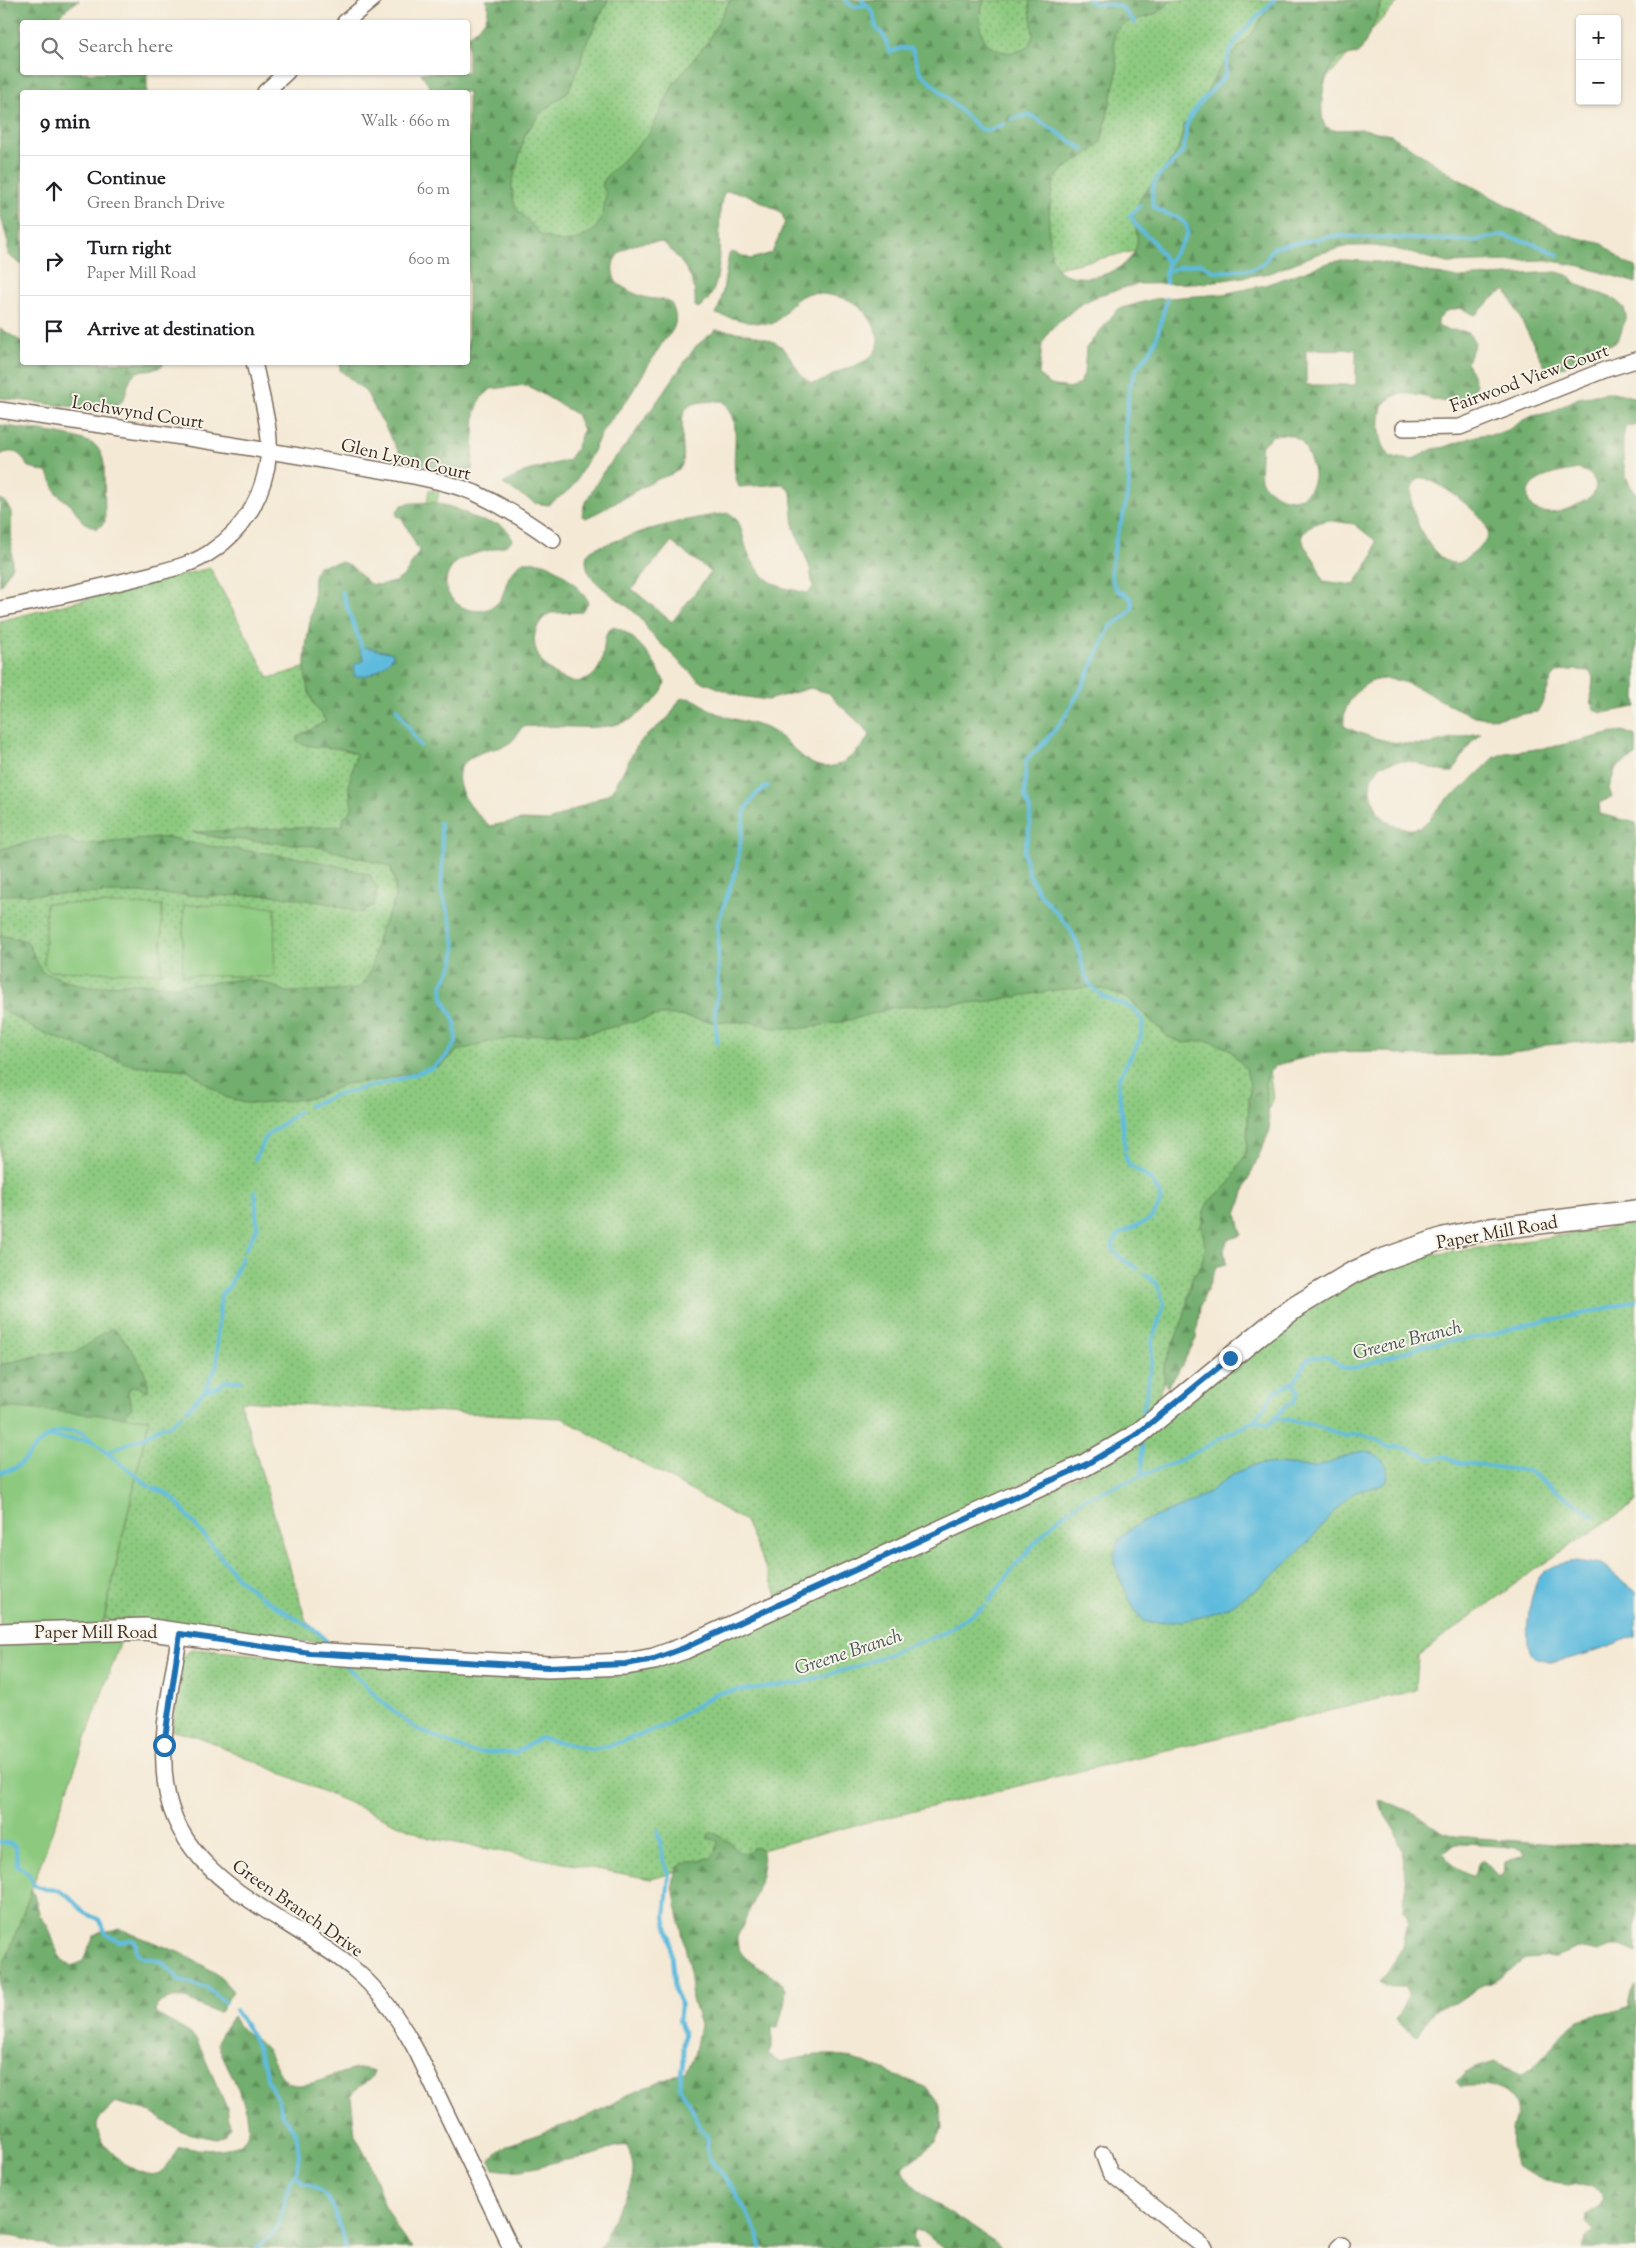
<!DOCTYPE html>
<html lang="en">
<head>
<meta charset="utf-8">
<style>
  :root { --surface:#fff; --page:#f6f6f6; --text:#202124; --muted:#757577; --line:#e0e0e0 }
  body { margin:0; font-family:"Sorts Mill Goudy",serif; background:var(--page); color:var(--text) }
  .controls { position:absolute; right:15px; top:15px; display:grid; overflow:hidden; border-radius:5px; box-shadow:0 1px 4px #0004 }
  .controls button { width:45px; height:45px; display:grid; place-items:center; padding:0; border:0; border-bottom:1px solid var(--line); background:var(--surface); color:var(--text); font:25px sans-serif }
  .stop { position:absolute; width:15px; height:15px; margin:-11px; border:4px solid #1f6fb2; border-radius:50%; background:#fff }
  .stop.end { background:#1f6fb2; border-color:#fff; box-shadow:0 1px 5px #0008 }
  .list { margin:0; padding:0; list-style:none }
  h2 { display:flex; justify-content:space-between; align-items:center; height:65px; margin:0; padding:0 20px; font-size:21px }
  h2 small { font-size:16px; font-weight:400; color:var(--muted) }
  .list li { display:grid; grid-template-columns:32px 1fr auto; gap:15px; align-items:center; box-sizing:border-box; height:70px; padding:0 20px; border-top:1px solid var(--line) }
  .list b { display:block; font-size:19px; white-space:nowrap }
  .list p { margin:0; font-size:16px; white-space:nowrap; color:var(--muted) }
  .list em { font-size:16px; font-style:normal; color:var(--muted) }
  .icon { flex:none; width:28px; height:28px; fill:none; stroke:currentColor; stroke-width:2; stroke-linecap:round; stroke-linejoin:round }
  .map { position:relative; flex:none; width:1636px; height:2248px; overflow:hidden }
  .search { position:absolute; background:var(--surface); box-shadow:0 1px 4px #0004; left:20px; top:20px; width:450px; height:55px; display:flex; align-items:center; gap:12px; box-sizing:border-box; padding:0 18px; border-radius:5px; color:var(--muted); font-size:19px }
  .panel { position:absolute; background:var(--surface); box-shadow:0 1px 4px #0004; left:20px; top:90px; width:450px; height:275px; border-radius:5px }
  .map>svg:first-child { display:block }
  .grass { fill:url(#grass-dots); stroke:#647a4f }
  .forest { fill:url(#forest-firs); stroke:#566c46; fill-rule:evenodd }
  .park { fill:#8dca80; stroke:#647a4f }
  .water { fill:#5fbbdd; stroke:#4d727e }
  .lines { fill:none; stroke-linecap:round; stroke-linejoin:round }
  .stream { stroke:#5fbbdd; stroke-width:4 }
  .minor-casing { stroke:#7c6d5e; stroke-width:18 }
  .secondary-casing { stroke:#7c6d5e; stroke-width:24 }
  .minor { stroke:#fff; stroke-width:15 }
  .secondary { stroke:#fff; stroke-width:21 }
  .route { stroke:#1f6fb2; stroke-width:6 }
  .labels { text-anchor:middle; stroke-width:4; stroke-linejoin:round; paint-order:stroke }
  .street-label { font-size:18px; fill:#3b2a1e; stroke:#f7f3e8 }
  .water-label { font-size:19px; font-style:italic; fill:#465657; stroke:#f7f3e8 }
</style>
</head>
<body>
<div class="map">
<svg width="1636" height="2248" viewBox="0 0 1636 2248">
  <defs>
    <pattern id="grass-dots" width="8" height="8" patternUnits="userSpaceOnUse" patternTransform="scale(1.25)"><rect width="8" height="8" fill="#8dca80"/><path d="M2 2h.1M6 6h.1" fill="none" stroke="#74a468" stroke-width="1.8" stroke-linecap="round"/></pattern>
    <pattern id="forest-firs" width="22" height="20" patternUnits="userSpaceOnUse" patternTransform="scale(1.25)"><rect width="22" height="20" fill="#72ae6e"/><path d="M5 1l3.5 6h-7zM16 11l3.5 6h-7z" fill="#5f8e5a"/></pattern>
  </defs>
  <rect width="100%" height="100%" fill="#f7f3e8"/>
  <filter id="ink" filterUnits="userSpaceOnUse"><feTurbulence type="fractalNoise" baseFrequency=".02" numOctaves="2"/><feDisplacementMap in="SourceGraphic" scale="10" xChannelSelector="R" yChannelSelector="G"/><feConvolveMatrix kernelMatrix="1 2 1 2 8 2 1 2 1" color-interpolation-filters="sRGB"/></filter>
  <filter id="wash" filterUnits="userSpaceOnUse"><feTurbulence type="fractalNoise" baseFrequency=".0096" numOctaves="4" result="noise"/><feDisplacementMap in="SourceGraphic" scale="20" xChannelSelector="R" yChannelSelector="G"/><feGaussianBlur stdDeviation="1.12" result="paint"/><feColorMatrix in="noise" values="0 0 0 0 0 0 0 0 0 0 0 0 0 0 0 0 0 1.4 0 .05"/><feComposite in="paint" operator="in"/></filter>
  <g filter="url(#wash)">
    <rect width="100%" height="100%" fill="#f4e9d5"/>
    <path class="grass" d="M540,0h860l-229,243 -150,33 -320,-167 -130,181 -103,-32z
      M429,490l10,1 -27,166 2,187 811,-81 48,335 -122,317 -49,31 -323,153 -34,-78 -183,-103 -322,-17 66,220 25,22 -58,-4 -103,-18 -66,-1 45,-201 -149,-12v-786l210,-53 59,110 137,-40z
      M1636,1224v278l-102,68 -116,86 -2,34 -564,136 -201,53 -222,-41 -232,-102 -25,-5 9,-68 3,-8 9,-6 116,10 299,14 477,-200 168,-127 103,-67 50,-20z"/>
    <path class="forest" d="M0,0h79l-15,11 -9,11h-33v50l125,1v19h-125v173l-14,-10v-12l-8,-30z
      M486,0h122l-25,50 -2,11 -13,31 -27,20 -16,23 -13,49 1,14 3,10 26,28 20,6 16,-2 17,-11 8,-14 3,-22 -4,-8 5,-10 42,-41 24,-49 35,-44 22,-41h254c-1,7 -5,16 -4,24 1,26 30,36 49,22l4,-11 -4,-35h142c-4,5 -9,10 -14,13 -15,9 -41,4 -43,27 -1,11 4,21 3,32l-15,67c-8,17 -31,21 -44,36 -10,11 -11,68 -6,83 1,4 5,9 7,13 31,19 99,-7 72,-52l11,-23 31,-38 7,-13 4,-20 15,-19 19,-35 35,-39 20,-32h108l1,2c-3,9 -17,45 -23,50 -6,5 -12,2 -18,5 -17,8 -24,55 -16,69l7,4 31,-1 28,6 66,43 66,36 39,20 41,10 22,19 11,4v16l-55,-17 -35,-6 -99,3 -52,-14 -21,-3h-25l-32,8 -47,19 -66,10 -67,1 -38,11 -21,11 -29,25 -7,13 -3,30 9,10 7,2 17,2 8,-5 4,-9 2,-26 32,-39 36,-10 69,-5 42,-9 66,-23 15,-2 33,2 78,16 100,-6 10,3 12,10 35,14 10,9 2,7 -6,21 -5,7 -11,3 -15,9 -37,17 -7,-5 -39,-77c-12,4 -20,17 -31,25l-15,-7 -14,3 -8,9v6c15,10 27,-4 37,17l-8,20 9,21 -3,9c-31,27 -65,-20 -91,13 -4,19 -4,37 9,51l20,3 22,-11 12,-2 34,-12 17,-1 12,-4 20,-13 24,-5 26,-14 28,-5h13l17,5v27l-10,1c-6,15 -4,57 10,66v215l-34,6 -8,-3 -3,-9 2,-24 -4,-6c-48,-5 -32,9 -52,41 -18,2 -39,8 -57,5 -39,-7 -88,-63 -123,-25 -10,11 -14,20 -13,34 22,12 66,23 91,17 17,-4 29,-8 46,-10l-11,11 -17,28c-13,1 -23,-5 -36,-9 -12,-4 -24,-1 -36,2l-10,14 -1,12 8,22 14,12 16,4 12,-1 9,-8 14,-18 21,-15 31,-30 10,-4 47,-6 70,-16 14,5v20l-20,11 -7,21 3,9 -13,6 1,11 36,9v215l-90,7 -25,7 -22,2 -93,2 -22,-5 -58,1 -49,13 -9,8 -3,10 5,47 -22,50 -11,34 5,21 -13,4 -5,9 2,16 -10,3 -16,40 -4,32 -19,35 -10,13 -3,-7v-14l20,-49 8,-40 7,-8 7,-21 -5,-22 3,-15 4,-9 22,-19 16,-31 4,-66 -4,-17 -17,-20 -23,-9 -22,3 -16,-6 -38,-37 -27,-11 -11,-2 -36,3 -71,12 -89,5 -50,14 -46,8 -27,-1 -21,-6h-39l-40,-7h-13l-75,19h-45l-51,8 -32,9 -16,15 -61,14 -34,4 -34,14 -53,6 -14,-1 -20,-6 -37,-27 -57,-5 -71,-26 -24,-9 -34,-21 -2,-1v-73l27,6 15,31 38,13 11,2 44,-4 39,3 71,-7 18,3 24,10 71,-3 12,-16 9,-40 16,-32v-19l-5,-16 -75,-20 -95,-8 -27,-6 149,-6 2,-9 8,-8 -3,-25 7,-30c-20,-10 -37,-3 -59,-12v-5l29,-16c-33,-37 -19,-75 -13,-118 2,-13 -2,-25 5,-37l23,-4 9,3 20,19 10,1 15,-3 10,-7 14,-24 -17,-33 -5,-2v-5l5,-6c21,-5 39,-3 60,6 5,3 11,7 17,9 15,5 28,1 33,20 -8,12 -41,9 -56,23 -29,27 11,60 38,43 12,-8 10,-24 18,-34 3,-4 7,-7 11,-10 6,0 15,-1 21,1 12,3 41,28 44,40l-7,9 -31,1c-4,3 -9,7 -11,11 -21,34 35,77 57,48 10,-13 6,-26 11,-40l6,-5c23,5 43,37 52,56 -3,11 -12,20 -21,26 -6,5 -12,11 -19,13 -34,11 -68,1 -103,5 -3,4 -7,12 -11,15 -9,7 -24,7 -33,12 -40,17 -9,54 12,72l31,-6 28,1 63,-29 27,-50 30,-25 11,-18c15,-4 22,7 34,13 16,8 35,9 52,16 17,8 27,22 42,33 25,17 49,-6 62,-26 -12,-16 -29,-26 -41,-42l-19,-5 -42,12 -29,-4 -41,-16 -49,-48c-10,-25 -42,-35 -57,-55 -4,-5 -8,-15 -5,-22 5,-9 14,-8 23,-12 42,-16 74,-24 119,-30 15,9 12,23 18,37 4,12 15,27 26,33 9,6 23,7 34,10l6,-5 -3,-20 -16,-40 -3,-36 -8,-8 -44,3c-13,-28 8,-62 -16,-86 -45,0 -42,8 -40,48 1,6 1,14 -3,19 -6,7 -16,8 -24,12 -23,11 -47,28 -70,38l-4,-2 2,-11 19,-33 27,-32 66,-94 20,-16c18,1 58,6 69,20 10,12 12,25 27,33 13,0 19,-9 31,-13 10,-4 23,-7 30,-16 15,-16 -7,-45 -22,-53 -7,-4 -39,-10 -45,-7 -17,7 -21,23 -34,30l-24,-2 -32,-8 5,-13 8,-47 3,-2 19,7 21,-6 13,-31 -4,-10 -35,-18 -18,-3 -4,2c-12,29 8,97 -26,115l-3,-2c2,-29 -12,-43 -31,-63 -24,-5 -63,7 -48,39 8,7 22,14 32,16 9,2 15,0 23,5 8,15 5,27 -7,37l-35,57 -26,33 -12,25 -20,34 -23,16 -13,-2 -32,-19 21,-12 44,-12 8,-11 7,-19 -7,-16 -49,-29 -36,4 -11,10 -5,15 -3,57h-37l-17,-3 -13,-5 -39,-71 -26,-22v-7l128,-1v-270h-35l-12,-19 47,-1v-37c13,-8 25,-19 18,-35zM1356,349v36h-50v-35zM1280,434c12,0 23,5 27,18 3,7 8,18 7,26 -4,22 -23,26 -40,15 -4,-4 -11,-7 -13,-14 -1,-3 0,-30 1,-34l10,-9zM1578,469c14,3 24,15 13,28 -17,10 -40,23 -59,11 -18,-30 26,-35 46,-39zM1423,478c15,2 66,39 65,55 0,10 -17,22 -25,28 -29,18 -73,-78 -40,-83zM1326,520l28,4 22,17 -3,15 -19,29 -31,-4 -8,-20 -11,-16 -2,-10 8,-9zM671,542l40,30 -39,50 -40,-33z
      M0,328l22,14v20l142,1c-7,11 -20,3 -30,11 -9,8 -5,23 -15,30 -19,10 -94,-4 -119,-6z
      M0,425c22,4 81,9 96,21 5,4 7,12 8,18l1,58 -8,7 -14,-7 -11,-16 -15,-12 -9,-21 -21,-7c-5,-13 -14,-18 -27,-11z
      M0,499l6,3 5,10 1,54 -12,20z
      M169,837c26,9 53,10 80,14 41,5 82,11 121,24l8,13 -4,17 -14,8 -34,-10 -53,-8 -67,1 -70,-3 -136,2v-45l5,-2c20,-4 56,-18 73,-3z
      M110,1329h4c12,10 38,46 34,62l-5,-1 -6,-4 -7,2 -2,5 4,15 -10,10 -122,13v-66l44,-11 33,-2z
      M1384,1800l33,15 25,17 13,4 99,8h82v110l-16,-7h-9l-13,5 -20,-4 -23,9 -29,2 -20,13 -11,10 -13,3 -27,18 -17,5 -9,7 -12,20 -6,-2 -16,-13 14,-25 -3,-9h-20l-7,-4 24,-35 5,-28 -4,-9 1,-32 -3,-30 -7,-17 -14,-22 -2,-8zM1456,1844c10,0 61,2 67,6l2,4 -20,8 -1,12 -5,3 -16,-17 -6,4 -3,12c-11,-4 -29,-13 -31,-24z
      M712,1832l18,10 7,9 8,3 10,-8 6,3c8,22 -14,68 -24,88 -2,28 37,31 49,52l-2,16 -6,22h-6v21l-4,7 11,7 37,-7h20l31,8 58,24 9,8 6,12 2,22 -6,13 -34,26 1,4c23,34 68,48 98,76h-56l-22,-16 -9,-2 -2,8 7,10h-320c7,-8 8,-18 13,-28 14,-29 30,-41 15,-74 -12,-2 -20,5 -30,8 -13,4 -25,5 -38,7 -24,6 -41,13 -65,8l-4,-8 7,-8 11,-8 65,-23 30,-13 24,-14 58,-24 9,-15 6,-31 -8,-26 -4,-39 -12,-55 -3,-21 5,-18 13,-5 20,-3 5,-6 2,-10 -5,-3h-5v-4z
      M0,1851l29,34 5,10 6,21 8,10 10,28 7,9 6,3 12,-5 11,-25 7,-4 19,-3 63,25 33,19 17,18 -13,21c-24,-2 -33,-25 -63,-8l-1,9c11,9 36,18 41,28l30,67 3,18 -5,9 -8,4 -26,-5 -12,-4 -33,-20 -28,-7c-5,1 -8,5 -12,9 -4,3 -8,8 -9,13 -2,19 43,58 62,48 10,-6 13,-16 19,-25 6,-2 12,1 19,1 13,1 25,1 38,-3 36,-12 -12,-81 -17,-103l2,-8 13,-19c11,21 18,16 32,32 9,9 13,29 24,35 20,11 66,-25 85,-11 -3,12 -19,13 -23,24l4,39 14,27 17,47 15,26 13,13h-359c-20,-4 -35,-13 -55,-12z
      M1636,1985v263h-53l3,-10 7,-6 -7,-10 1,-8 12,-8 5,-9 -10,-10 -50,-6 -28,-15c-2,-12 -6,-23 -4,-35 1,-7 6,-15 4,-22 -3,-24 -36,-25 -55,-22l-5,-5 9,-10 28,-10 29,12c15,-6 36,-38 52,-51 12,-9 37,-8 55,-17l3,-15z"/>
    <path class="park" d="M46,903l116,2 -1,68 -112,-2 -5,-6z
      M184,905l91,2 -1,70 -92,-2z
      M0,1407l149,12 -47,208h24l-126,349z"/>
    <path class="water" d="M365,647l28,6 -1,5c-12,11 -20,20 -38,18l1,-12 10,-4 -5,-10z
      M1363,1451c17,2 29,14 23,32 -10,6 -22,5 -32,10 -12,7 -34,36 -44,47 -48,50 -91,87 -164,82 -12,-8 -18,-26 -24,-39 -30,-59 37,-63 74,-83 19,-10 37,-30 59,-35 19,-4 41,3 61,1 16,-1 31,-13 47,-15z
      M1577,1561l26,4 33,27v44c-19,6 -70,28 -87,25 -6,-1 -14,-3 -17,-7 -10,-12 -2,-69 10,-80 9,-10 22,-11 35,-13z"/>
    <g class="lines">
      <path class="stream" d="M845,0l9,7 12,-2
        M862,0l11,12 3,16 8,8 6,16 12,-4 10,1 8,23 60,57 10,1 14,-6
        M1088,0c14,9 25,1 33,7 5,4 9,11 14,16
        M1012,119l16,-4 4,1 52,34
        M1140,206l-10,9 7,12 15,13 15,22
        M1165,274c10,-9 23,-7 35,-11l15,9 38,-3 11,-6 10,-16 60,-11 140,5 28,-6 35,10 21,10
        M1166,283c-3,-27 15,-30 22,-52 -5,-19 -23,-13 -35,-25 -5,-36 14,-31 29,-54 5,-10 2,-21 6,-30 8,-20 26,-31 38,-48 -3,-30 30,-54 48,-74
        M342,592l20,56
        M396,708l24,38
        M717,1043l-2,-33 3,-20v-67l19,-57 8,-56 12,-17 11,-7
        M309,1106l27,-11 64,-16 32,-11 12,-9 12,-16 -1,-21 -12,-24 -1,-12 12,-24 1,-14 -3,-22 -11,-36 2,-37 -3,-30
        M1125,1149l-7,-69 22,-41 3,-18 -9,-12 -32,-13 -11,-10 -7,-13 -7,-30 -8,-16 -31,-35 -9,-18 -5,-20 6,-29v-15l-5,-15 1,-35 18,-17 18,-22 19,-32 29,-62 17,-12 6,-8 -3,-10 -13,-7 -4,-7 -2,-12 5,-33 8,-25 5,-30 -4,-56 4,-38 7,-20 13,-16 7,-13 11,-41
        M1125,1154l3,10 22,15 11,16c0,8 -5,18 -11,24 -9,7 -53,17 -31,37 5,5 13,9 19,13
        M255,1159l12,-24 32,-23
        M245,1250l12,-22 -2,-37
        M205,1390l15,-4 4,-5h17
        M187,1410l18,-20 12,-25v-32l4,-39 8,-7 13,-30
        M1142,1418l10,-57v-19l12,-37 -6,-20 -13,-11
        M1275,1418c25,3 48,9 70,18 4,1 7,-2 11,-2 12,0 23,6 32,14l12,-2 32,13 11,-2 18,6 67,8 66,45
        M1254,1421l15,3 18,-19 7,-3 4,-10 -4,-7
        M49,1437l43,4
        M1219,1439l35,-18 12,-16 6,-11 23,-13 12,-21 4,-3h17l16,11h10l72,-23 59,-9 43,-12 64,-12 44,-12
        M1142,1444v31
        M105,1453l39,-16 16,-10 9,-1 12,-11
        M0,1472c34,-1 32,-50 81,-40l68,54
        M153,1488l11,4 10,7 65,80 17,14
        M260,1596l59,37 12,14
        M989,1601l25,-34 40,-45 28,-22 96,-39 37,-19
        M342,1662l38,38 35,28 55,24 45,1 25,-15 51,11 21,-4 52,-19 53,-33 81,-10 57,-16 88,-34 42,-27
        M658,1831l5,28 6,16 -4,43 5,19 5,55 6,13 -2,16 5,12 -1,31 -4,22 13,22 4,12 12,18 -1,14 3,7 25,33 24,43 1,13
        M0,1842l13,2 3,4 1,17 12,9 5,11 11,4 13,1 10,6 17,17 13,6 9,16 12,6 14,-1 3,4v9l7,4 19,5 19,19 26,7 18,14
        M235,2010l17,25 13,33 2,11 11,21 4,14 14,20 3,21 -3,19 -7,10 -6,27 -8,20 -18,17
        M296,2174l7,9c29,5 36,41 43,65"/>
    </g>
  </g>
  <g filter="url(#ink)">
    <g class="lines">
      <defs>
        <path id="minor" d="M345,22l27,-22
          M265,92l22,-20
          M0,410c111,17 223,32 334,52 41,8 103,15 141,31 28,13 53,29 78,47
          M1404,428l56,-1 147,-58 29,-9
          M0,609c48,-10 97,-21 145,-33 22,-6 48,-11 67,-25 34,-23 53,-58 57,-99 2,-24 -10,-65 -15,-90
          M180,1633c-8,51 -22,104 -14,154 14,96 125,129 190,184 26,22 45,51 61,81l94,196
          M1103,2154l7,19 95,75
          M1338,2248l4,-4"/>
        <path id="secondary" d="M0,1634l145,-5 165,24 238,14 78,-3 28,-5 31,-11 400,-183 52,-30 129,-106 31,-23 55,-33 27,-12 65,-23 39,-8 153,-19"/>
      </defs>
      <use href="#minor" class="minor-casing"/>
      <use href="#secondary" class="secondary-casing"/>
      <use href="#minor" class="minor"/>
      <use href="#secondary" class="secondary"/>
    </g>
  </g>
  <g class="lines" filter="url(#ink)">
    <path class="route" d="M164,1745l16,-111 130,19 238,14 78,-3 28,-5 30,-11 401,-183 51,-30 94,-77"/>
  </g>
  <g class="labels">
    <g class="street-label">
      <text transform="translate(1529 378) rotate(-20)" y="6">Fairwood View Court</text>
      <text transform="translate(138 412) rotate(9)" y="6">Lochwynd Court</text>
      <text transform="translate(406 459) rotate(13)" y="6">Glen Lyon Court</text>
      <text transform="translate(1497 1232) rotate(-10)" y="6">Paper Mill Road</text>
      <text x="96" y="1638">Paper Mill Road</text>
      <text transform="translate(298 1908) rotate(35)" y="6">Green Branch Drive</text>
    </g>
    <g class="water-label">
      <text transform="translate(1407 1339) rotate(-14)" y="7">Greene Branch</text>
      <text transform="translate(848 1651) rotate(-18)" y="7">Greene Branch</text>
    </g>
  </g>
</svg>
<div class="controls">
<button>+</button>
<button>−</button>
</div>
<div class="stop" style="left:164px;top:1745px"></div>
<div class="stop end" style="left:1230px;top:1358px"></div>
<div class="search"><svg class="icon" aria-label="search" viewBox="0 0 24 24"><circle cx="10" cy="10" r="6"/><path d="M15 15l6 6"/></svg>Search here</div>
<section class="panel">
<h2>9 min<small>Walk · 660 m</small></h2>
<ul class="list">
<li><svg class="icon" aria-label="ahead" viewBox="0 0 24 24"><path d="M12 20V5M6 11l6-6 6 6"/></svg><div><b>Continue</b><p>Green Branch Drive</p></div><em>60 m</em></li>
<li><svg class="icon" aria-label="right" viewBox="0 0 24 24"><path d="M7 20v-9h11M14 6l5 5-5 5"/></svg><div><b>Turn right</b><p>Paper Mill Road</p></div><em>600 m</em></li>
<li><svg class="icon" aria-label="arrive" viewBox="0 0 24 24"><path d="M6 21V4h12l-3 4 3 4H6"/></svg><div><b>Arrive at destination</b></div></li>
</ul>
</section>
</div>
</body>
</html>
